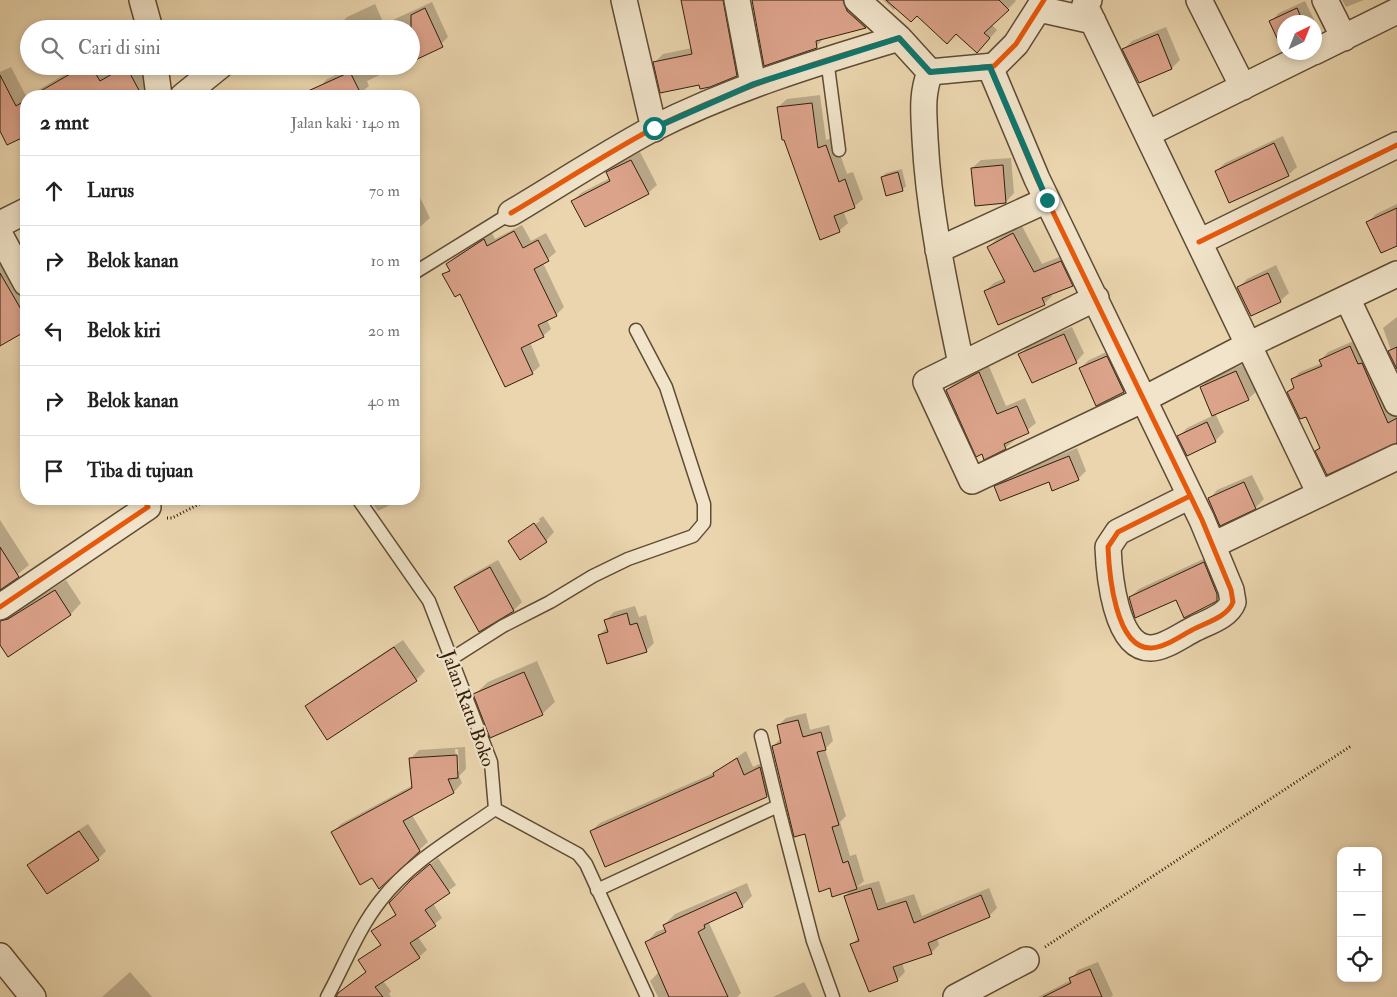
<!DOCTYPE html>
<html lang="id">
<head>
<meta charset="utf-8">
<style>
  :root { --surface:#fff; --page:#f6f6f6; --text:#222; --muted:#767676; --line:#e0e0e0 }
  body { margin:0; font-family:"IM FELL Double Pica",serif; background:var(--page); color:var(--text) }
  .controls { position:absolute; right:15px; bottom:15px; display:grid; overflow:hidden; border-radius:10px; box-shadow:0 2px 8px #0003 }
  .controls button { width:45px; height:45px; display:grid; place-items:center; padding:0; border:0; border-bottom:1px solid var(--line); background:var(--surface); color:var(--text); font:25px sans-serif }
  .compass { position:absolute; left:1277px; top:15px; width:45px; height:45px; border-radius:50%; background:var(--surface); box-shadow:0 2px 8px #0003; rotate:43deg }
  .stop { position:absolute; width:15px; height:15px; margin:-11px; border:4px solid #0f766e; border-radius:50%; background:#fff }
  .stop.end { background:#0f766e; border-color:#fff; box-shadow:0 1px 5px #0008 }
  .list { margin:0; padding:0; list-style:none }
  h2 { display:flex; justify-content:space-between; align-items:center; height:65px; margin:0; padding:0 20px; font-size:21px }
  h2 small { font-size:16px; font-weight:400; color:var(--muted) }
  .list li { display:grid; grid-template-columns:32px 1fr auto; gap:15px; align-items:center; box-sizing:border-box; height:70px; padding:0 20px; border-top:1px solid var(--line) }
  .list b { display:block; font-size:19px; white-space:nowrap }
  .list em { font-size:16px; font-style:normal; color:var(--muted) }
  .icon { flex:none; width:28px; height:28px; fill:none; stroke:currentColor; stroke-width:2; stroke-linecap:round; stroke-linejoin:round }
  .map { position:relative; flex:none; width:1397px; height:997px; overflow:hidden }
  .search { position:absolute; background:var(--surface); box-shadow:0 2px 8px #0003; left:20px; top:20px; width:400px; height:55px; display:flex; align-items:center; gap:12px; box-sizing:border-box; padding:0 18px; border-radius:28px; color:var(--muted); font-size:19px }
  .panel { position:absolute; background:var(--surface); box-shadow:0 2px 8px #0003; left:20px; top:90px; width:400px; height:415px; border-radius:20px }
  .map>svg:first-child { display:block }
  .shadow { fill:#0003; fill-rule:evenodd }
  .building { fill:#dca38b; stroke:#311f0c }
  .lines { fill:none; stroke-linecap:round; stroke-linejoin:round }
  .lane-casing { stroke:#5f4c34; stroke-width:15 }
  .street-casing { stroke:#5f4c34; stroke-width:28 }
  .path { stroke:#311f0c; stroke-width:3; stroke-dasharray:1 2.5; stroke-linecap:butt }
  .lane { stroke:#f1e4ca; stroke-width:12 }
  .street { stroke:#f1e4ca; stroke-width:25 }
  .cycleway-casing { stroke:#f1e4ca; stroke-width:8 }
  .cycleway { stroke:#e8590c; stroke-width:5 }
  .route { stroke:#0f766e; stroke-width:6 }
  .labels { text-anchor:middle; stroke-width:4.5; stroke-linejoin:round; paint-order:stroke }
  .street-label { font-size:19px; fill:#311f0c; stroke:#f1e4ca }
</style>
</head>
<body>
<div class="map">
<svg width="1397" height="997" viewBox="0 0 1397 997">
  <rect width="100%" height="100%" fill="#ead5ae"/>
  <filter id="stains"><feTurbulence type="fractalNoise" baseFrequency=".004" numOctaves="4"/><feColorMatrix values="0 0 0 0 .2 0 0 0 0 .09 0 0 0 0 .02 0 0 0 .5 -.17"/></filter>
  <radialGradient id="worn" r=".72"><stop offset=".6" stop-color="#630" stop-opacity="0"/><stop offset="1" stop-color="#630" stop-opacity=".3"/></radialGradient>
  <path class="shadow" d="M682,0h50l12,67 -8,8 -36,9 -45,-22 8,-8 29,-6z
    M753,0h102l18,19 -7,8 -42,11 -8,9z
    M883,0h132l1,1 -24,24 5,5 -12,14 -68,-29 -21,-8 -2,3z
    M1342,0h22l-18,7z
    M1305,1l13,27 -4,4v-10h-30v27l-13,-28 8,-8z
    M432,2l16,35 -7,7 -30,-15h-69l-2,-5 7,-7 28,-13 9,20z
    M1166,27l14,33 -8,8 -48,-19 8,-8z
    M79,66h28l3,6 10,-6h21l17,30h-130z
    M355,66h44l-32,15 2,5 -12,10h-35l-3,-8 8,-9z
    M11,67l15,29v55l-7,-13 -19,-10v-56z
    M820,95l6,45 8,-3 13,37 6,-2 10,27 -9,8 -11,4 5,12 -9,8 -54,-93 -7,-31 9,-8z
    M1283,136l14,31 -9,8 -72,-4 9,-8z
    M640,152l17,33 -9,8 -75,8 8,-8 29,-15 -3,-5 8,-9z
    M1011,158l3,35 -8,9 -34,-34 9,-8z
    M902,169l4,17 -4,4 -20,-13 4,-4z
    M414,185l16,33 -16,14z
    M1397,204v40l-29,-22 8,-8z
    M522,225l9,16 15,-8 10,19 -13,11 21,44 -8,8 -9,5 4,9 -8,7 -13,6 10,24 -8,7 -88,-98 6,-6 -2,-5 7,-7 37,-24 3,6z
    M1022,226l20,38 27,-11 11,23 -8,9 -21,8 1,3 -8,8 -59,-13 9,-8 11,-5 -17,-31 9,-8z
    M0,242l14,33 12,21v34l-26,15z
    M26,242v9l-3,-6z
    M1276,265l13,28 -9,8 -41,-14 8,-8z
    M1397,317v50l-14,-39z
    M1072,327l12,26 -8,9 -56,-7 8,-9z
    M1358,339l39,68v34l-80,10 4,-4 -14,-32 -19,-23 7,-6 -3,-6 8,-8 22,-9 -1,-3 7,-8z
    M1115,348l17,35 -8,8 -44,-23 9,-8z
    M988,364l18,42 19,-8 11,25 -31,25 -58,-58 8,-8z
    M1244,364l13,27 -9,8 -33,14 9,19 -9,9 -36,-5 8,-8 27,-13 -13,-28 8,-8z
    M1077,448l9,23 -8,8 -82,8 8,-9z
    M1252,475l12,24 -9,9 -46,-9 8,-9z
    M369,499h33l-24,12z
    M543,516l11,16 -8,9h-37l8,-7v3l23,-16 -1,-2z
    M0,520l29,45 -29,24z
    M1212,555l14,35 -9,8 -32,18 -9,-17 -46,-2 9,-8z
    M498,560l24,42 -8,8 -35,20 -24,-43 9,-8z
    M66,580l15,23 -10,11 -63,41 -8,-12v-38l20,4z
    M635,606l4,11 7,-2 8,28 -8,8 -47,-16 9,-8 -2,-7 8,-8z
    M403,640l22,31 -9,9 -89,58 -21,-31 9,-9z
    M537,661l18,41 -13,12 -67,-20 13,-12z
    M806,713l4,17 19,-5 4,16 -8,8 21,67 -6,6 10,34 6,-2 8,27 -7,6 22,-6 7,22 28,-9 8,22 67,-28 8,20 -8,8 -52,22 2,7 -8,8 -29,10 3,9 -8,8 -45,-36 7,-7 -14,-41 7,-7 -21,-2 -25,-54 -33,-87 8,-8 -3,-12 8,-8z
    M465,747l1,22 -7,7 3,7 -8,9 -42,23 16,27 -9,8 -46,26 -41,-43 9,-9 72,-39 -2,-27 8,-8zM455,749h3l1,22h-2z
    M746,751l7,16 15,-7 7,28 -8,8 -176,35 9,-8 116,-51z
    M88,824l18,27 -8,8 -69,6 8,-8z
    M438,858l18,27 -23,18 9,15 -24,19 9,13 -8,7 -36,24 8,10 -2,3 2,3h-54l11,-12 19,-14 -7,-11 21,-16 -8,-13 24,-18 23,-41z
    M747,883l5,13 -10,10 -33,17 32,70 -4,4h-79l-8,-16 10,-10 -14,-28 10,-11 10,-4 -2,-3 11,-11z
    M1098,962l15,33 -2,2h-73l33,-17 7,-10z
    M130,972l22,25h-50z
    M804,982l8,15h-39z"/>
  <path class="building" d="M681,0h42l14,76 -27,11 -10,2 -1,-4 -39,8 -7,-31 39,-8z
    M752,0h91l4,11 19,17 -50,13 1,7 -53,18z
    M886,0h113l10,10 -25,23 6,5 -13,15 -21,-19 -9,10 -30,-28 -6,6z
    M425,8l18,39 -32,15v-47z
    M1297,8l6,14h-19l-1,29 -14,-30z
    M1158,34l14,35 -33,14 -17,-34z
    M84,66h7l9,15 26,-15 16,30h-110z
    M350,72l12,24h-65z
    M0,75l16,31 10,-6v36l-19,9 -7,-14z
    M812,103l6,45 8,-3 13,37 6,-3 10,29 -21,8 6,16 -20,8 -36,-100h-2l-5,-33z
    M1274,143l15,33 -60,27 -14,-32z
    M631,160l18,34 -64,33 -14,-26 39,-20 -4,-9z
    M1003,165l3,38 -31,3 -4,-38z
    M898,172l5,19 -17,5 -5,-19z
    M1397,208v38l-16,7 -15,-31z
    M514,231l9,17 15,-8 11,21 -15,8 23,47 -19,9 6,12 -23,11 12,26 -28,13 -45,-93 -5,3 -13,-23 8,-3 -4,-7 38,-25 3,7z
    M1013,233l21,39 27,-11 12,25 -31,12 3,7 -47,20 -14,-34 21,-9 -18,-35z
    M0,273l26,45v13l-26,15z
    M1268,273l13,29 -30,14 -14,-29z
    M1064,334l13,29 -45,20 -14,-29z
    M1350,346l8,18 4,-1 26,60 9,-5v25l-70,32 -12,-24 5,-3 -14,-31 -6,2 -13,-27 7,-4 -3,-9 31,-13 -3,-6z
    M1397,347v22l-9,-18z
    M1107,356l17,36 -28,14 -17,-38z
    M1236,371l13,29 -37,16 -12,-29z
    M979,372l18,42 20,-8 12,27 -25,11 2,5 -22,11 -2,-6 -6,3 -30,-67z
    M1207,422l9,20 -29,14 -10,-20z
    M1069,456l10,24 -27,11 -3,-9 -49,19 -6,-15z
    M1244,482l12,27 -36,17 -12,-28z
    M534,523l13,19 -27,18 -12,-19z
    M0,547l19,30 -19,13z
    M1204,562l13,32v7l-33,17 -8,-18 -41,18 -6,-21z
    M490,567l24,44 -35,21 -25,-45z
    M55,590l16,25 -63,42 -8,-12v-24l8,-2z
    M627,613l3,12 7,-2 10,29 -40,12 -9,-29 10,-3 -4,-12z
    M394,647l23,34 -90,59 -22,-34z
    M524,672l19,43 -53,23 -17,-44z
    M798,720l5,17 18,-5 5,18 -9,2 22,73 -7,2 11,36 5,-2 9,28 -25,8 -2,-9 -11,4 -14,-58 -11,3 -22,-91 9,-3 -4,-18z
    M457,755l1,23 -10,1 6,14 -51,28 17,30 -41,38 -7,-11 -12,7 -29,-53 81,-44 -3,-30z
    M737,758l7,17 16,-8 7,30 -162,70 -15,-36 124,-55 -1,-3z
    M79,831l20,29 -52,34 -20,-29z
    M430,864l20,29 -25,17 11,16 -26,17 10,15 -45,29 8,10h-47l2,-4 28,-21 -8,-12 23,-15 -10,-14 25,-16 -7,-12 22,-23z
    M871,888l7,22 28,-9 8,22 67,-28 9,22 -62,26 4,11 -39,13 5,14 -29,11 -19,-48 9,-3 -15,-45z
    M736,892l7,15 -39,18 1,3 -7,4 30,65h-59l-24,-55 21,-10 -3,-7z
    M1090,969l12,28h-59l28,-14 -2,-5z"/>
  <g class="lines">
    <defs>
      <path id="lane" d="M827,59l12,91
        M414,273l97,-60
        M358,499l71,102 62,161 4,47 83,45 8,10 61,133
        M451,659l52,-33 47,-24 43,-26 35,-17 65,-23 11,-13v-19l-38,-117 -30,-57
        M778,806l35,135 20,56
        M597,890l181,-84 -17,-70
        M327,997c18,-33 31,-68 54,-97 29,-38 76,-64 114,-91"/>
      <path id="street" d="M142,0l8,29
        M624,0l30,129
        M737,0l16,84
        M857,0l42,38
        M1089,0l-4,5 235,489
        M1199,0l44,87
        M1325,0l19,38
        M1039,9l54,12
        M1314,52l83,-41
        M155,66l4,30
        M990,67l47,112 165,341 29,70 2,12c-5,14 -25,20 -37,26 -13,6 -31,20 -45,20 -36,1 -42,-76 -43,-101l10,-15 72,-36
        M930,72c-9,24 -6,42 -5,67 4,77 21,151 36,225
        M183,96l37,-30
        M1147,134l166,-82
        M511,213c47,-28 93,-58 141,-84 79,-40 163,-66 247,-91l31,34 64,-6 22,-22 28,-44
        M0,224l26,-13
        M0,235l26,48
        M1199,242l198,-97
        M938,250l109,-50
        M1096,298l-170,84 46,99 172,-82 104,-54 149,-71
        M1347,298l50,105
        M1213,545l184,-88
        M0,607l148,-100 -4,-8
        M0,956l33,41
        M956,997l70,-37"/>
    </defs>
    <use href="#lane" class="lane-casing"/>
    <use href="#street" class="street-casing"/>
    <path class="path" d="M167,518h5l37,-19
      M1045,947l306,-201"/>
    <use href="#lane" class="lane"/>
    <use href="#street" class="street"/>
    <defs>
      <path id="cycleway" d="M990,67l47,112 165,341 29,70 2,12c-5,14 -25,20 -37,26 -13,6 -31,20 -45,20 -36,1 -42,-76 -43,-101l10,-15 72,-36
        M511,213c47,-28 93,-58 141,-84 79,-40 163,-66 247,-91l31,34 64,-6 22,-22 28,-44
        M1199,242l198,-97
        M0,607l148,-100 -4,-8"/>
    </defs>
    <use href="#cycleway" class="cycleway-casing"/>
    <use href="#cycleway" class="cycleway"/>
  </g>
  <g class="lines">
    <path class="route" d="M654,128l100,-44 145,-46 31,34 60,-5 57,133"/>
  </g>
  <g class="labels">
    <g class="street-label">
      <text transform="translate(469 708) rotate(70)" y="7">Jalan Ratu Boko</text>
    </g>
  </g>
  <rect width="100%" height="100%" filter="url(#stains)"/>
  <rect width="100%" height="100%" fill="url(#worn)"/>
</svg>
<div class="controls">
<button>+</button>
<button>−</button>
<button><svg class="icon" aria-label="locate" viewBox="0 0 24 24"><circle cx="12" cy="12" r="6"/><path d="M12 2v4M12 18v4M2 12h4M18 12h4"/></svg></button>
</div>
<svg class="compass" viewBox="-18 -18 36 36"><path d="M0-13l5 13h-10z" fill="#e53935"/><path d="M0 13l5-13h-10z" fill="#767676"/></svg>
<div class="stop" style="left:654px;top:128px"></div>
<div class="stop end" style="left:1047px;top:200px"></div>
<div class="search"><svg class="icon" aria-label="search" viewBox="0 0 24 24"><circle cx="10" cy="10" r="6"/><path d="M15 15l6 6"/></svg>Cari di sini</div>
<section class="panel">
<h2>2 mnt<small>Jalan kaki · 140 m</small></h2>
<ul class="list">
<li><svg class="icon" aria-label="ahead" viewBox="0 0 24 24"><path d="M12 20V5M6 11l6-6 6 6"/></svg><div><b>Lurus</b></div><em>70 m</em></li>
<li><svg class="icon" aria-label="right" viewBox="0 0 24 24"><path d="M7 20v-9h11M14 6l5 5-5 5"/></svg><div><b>Belok kanan</b></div><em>10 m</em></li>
<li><svg class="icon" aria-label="left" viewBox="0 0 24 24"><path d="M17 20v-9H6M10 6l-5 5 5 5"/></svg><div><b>Belok kiri</b></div><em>20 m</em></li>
<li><svg class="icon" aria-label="right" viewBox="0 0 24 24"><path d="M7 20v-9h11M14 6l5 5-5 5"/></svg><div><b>Belok kanan</b></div><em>40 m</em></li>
<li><svg class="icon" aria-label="arrive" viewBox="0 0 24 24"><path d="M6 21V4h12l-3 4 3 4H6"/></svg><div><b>Tiba di tujuan</b></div></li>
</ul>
</section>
</div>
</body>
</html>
